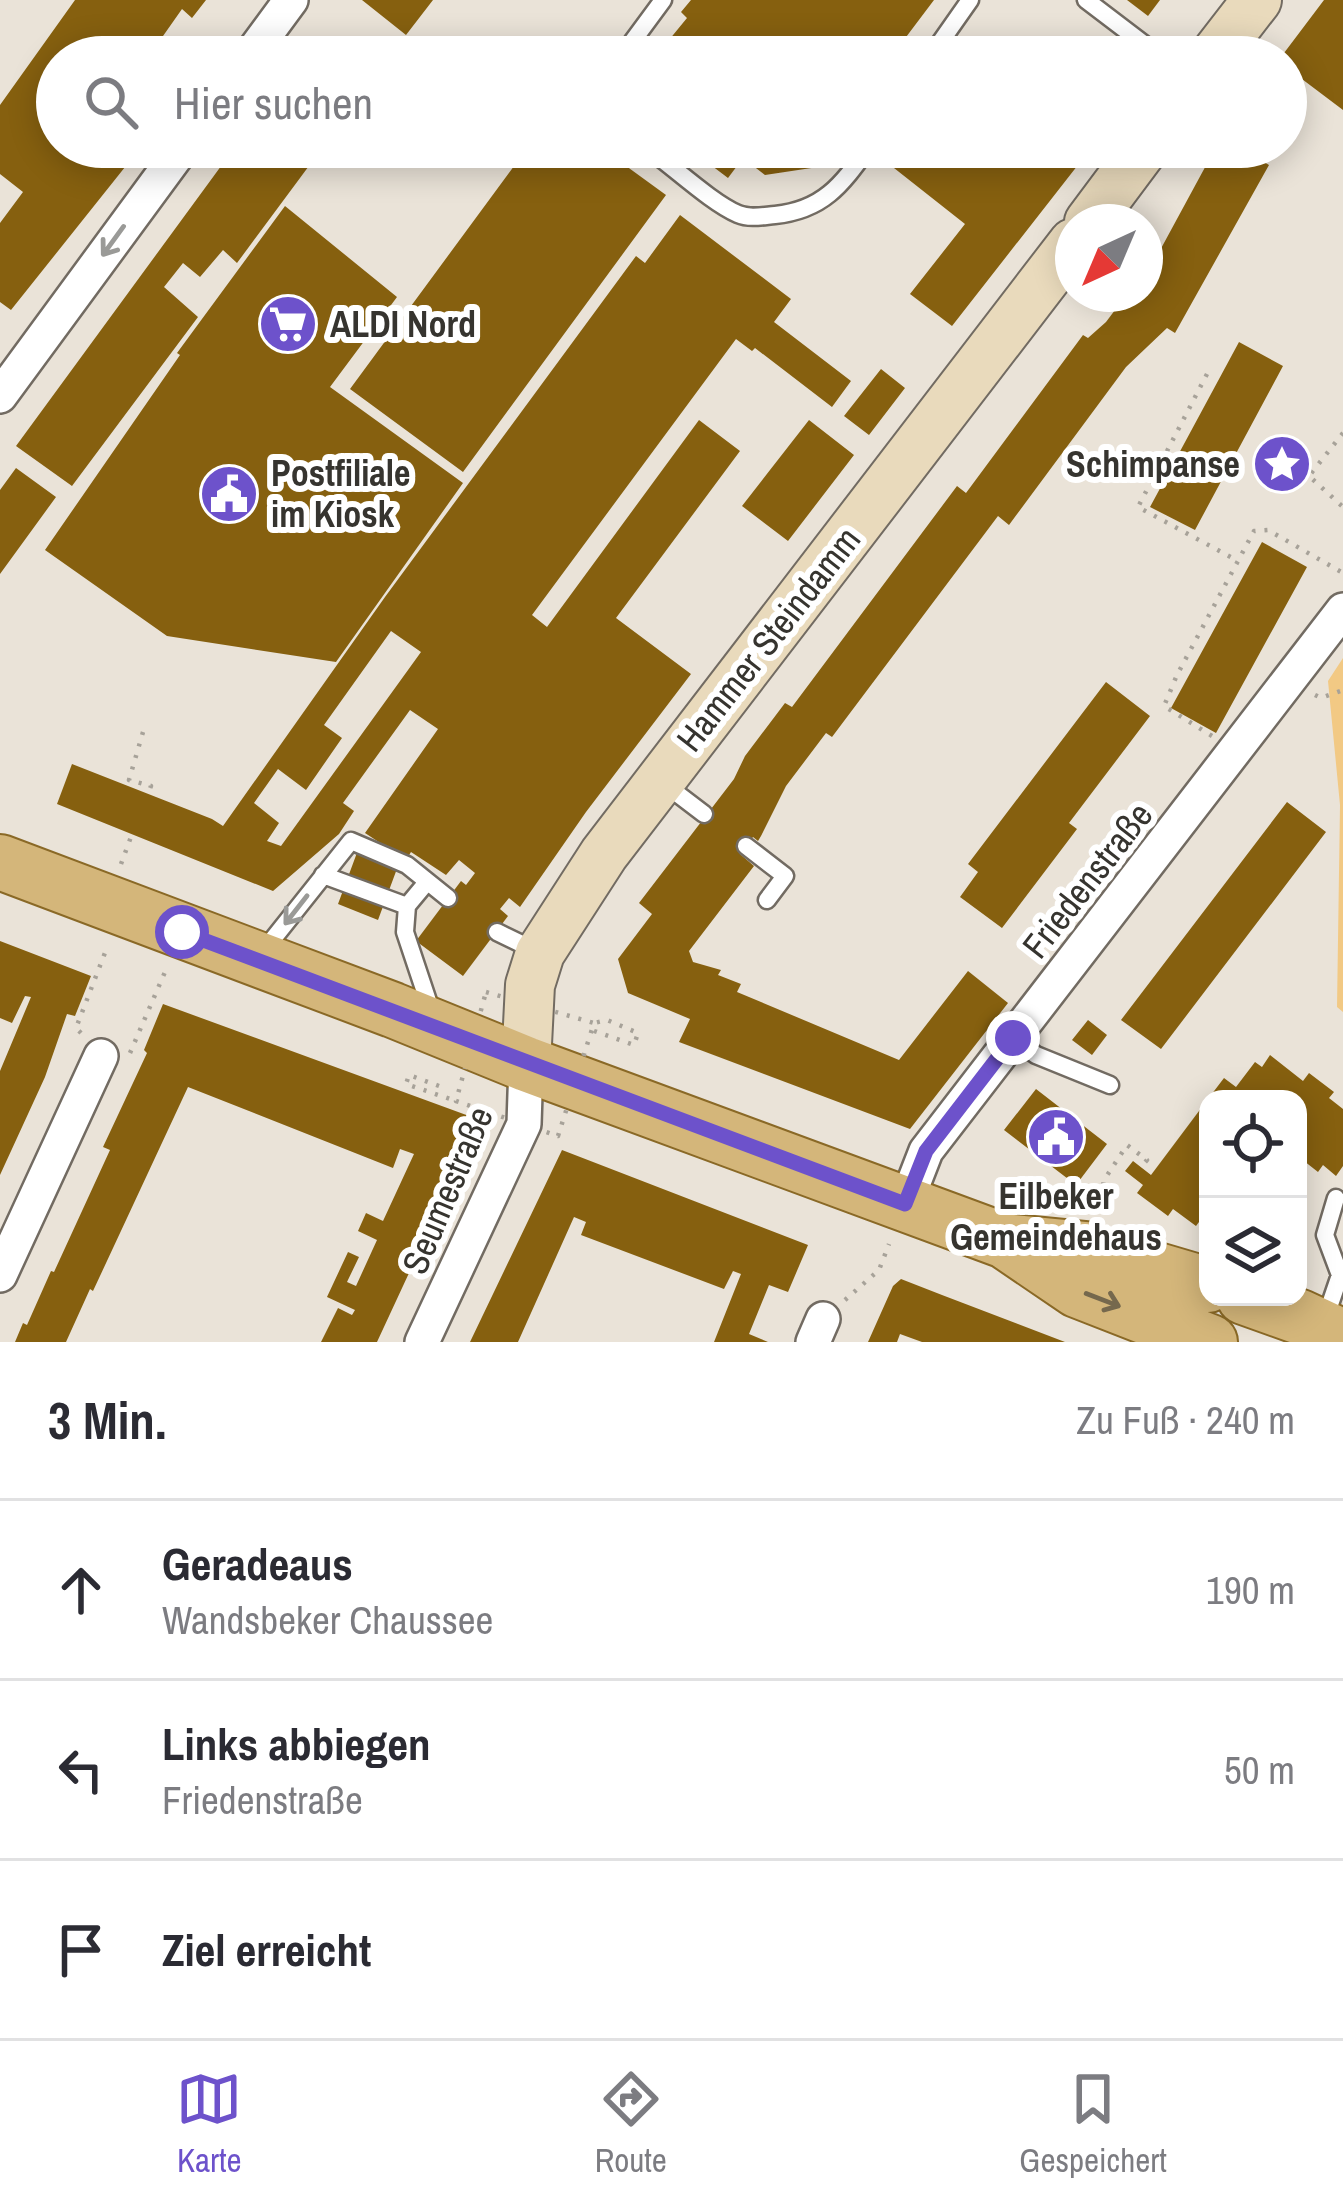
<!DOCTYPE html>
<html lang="de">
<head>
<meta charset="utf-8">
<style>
  :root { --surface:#fff; --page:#f2f2f3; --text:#2b2b33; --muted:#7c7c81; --line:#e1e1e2; --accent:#6d52cb }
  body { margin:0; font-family:"Archivo Narrow",sans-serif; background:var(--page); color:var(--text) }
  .controls { position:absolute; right:36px; bottom:36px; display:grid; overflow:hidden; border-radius:24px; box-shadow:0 6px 30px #0003 }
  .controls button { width:108px; height:108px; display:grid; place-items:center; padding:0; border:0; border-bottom:3px solid var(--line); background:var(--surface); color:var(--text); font:60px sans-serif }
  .compass { position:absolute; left:1055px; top:204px; width:108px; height:108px; border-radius:50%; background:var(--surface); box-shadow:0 6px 30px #0003; rotate:224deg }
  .stop { position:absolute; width:36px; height:36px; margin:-27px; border:9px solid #6d52cb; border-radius:50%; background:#fff }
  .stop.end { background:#6d52cb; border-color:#fff; box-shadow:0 3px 12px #0008 }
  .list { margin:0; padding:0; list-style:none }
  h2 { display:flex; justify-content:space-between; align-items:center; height:156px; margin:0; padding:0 48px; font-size:51px }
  h2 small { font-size:39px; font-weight:400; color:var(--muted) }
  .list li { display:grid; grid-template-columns:78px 1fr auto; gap:36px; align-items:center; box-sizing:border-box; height:180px; padding:0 48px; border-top:3px solid var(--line) }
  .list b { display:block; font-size:45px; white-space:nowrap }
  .list p { margin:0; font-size:39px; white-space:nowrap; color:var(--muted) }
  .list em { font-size:39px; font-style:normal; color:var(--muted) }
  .icon { flex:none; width:66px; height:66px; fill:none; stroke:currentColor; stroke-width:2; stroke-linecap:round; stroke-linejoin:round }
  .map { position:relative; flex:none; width:1343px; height:1342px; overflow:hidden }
  .search { position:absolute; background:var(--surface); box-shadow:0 6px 30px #0003; left:36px; right:36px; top:36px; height:132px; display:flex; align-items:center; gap:30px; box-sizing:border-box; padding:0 42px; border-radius:66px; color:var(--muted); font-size:45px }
  .sheet { height:696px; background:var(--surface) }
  nav { display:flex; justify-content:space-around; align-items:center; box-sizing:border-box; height:168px; border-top:3px solid var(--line); background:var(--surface); font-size:33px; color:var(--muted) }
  nav a { display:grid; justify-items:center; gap:6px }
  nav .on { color:var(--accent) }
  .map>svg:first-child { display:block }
  .green { fill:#f2c984 }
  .building { fill:#86600f; fill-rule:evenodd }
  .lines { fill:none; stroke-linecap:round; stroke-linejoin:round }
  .lane-casing { stroke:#726b62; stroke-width:21 }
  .street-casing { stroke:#726b62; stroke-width:38 }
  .secondary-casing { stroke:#726b62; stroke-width:52 }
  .primary-casing { stroke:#8a6926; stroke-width:58 }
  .path { stroke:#a7a299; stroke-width:4.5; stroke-dasharray:3 9; stroke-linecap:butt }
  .lane { stroke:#fff; stroke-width:16 }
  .street { stroke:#fff; stroke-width:33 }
  .secondary { stroke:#e9dabc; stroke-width:48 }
  .primary { stroke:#d4b67a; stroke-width:54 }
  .oneway { stroke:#9a9a97 }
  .oneway2 { stroke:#75684d }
  .route { stroke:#6d52cb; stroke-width:15 }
  .labels { text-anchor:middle; stroke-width:12; stroke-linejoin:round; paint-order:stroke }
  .poi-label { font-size:36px; font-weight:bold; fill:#36342f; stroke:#fff; text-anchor:start }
  .street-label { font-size:36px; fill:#36342f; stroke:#fff }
</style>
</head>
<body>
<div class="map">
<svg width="1343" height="1342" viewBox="0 0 1343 1342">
  <rect width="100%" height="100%" fill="#eae3d8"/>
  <path class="green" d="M1343,658v354l-6,-5 3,-202 -12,-124z"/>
  <path class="building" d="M75,0h131l-14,18 -10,-9 -26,37 14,11h-113v90h84l-130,163 -11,-8v-79l23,-31 -23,-18v-69z
    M362,0h71l-27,35z
    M691,0h243l-43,57h-236l32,-39 -6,-6z
    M1127,0h33l-12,16z
    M1324,0h19v110l-57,-43v-10h-5z
    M235,147h88l-86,116 -14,-13 -23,27 -17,-14 -19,24 34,30 -126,169 -56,-40z
    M528,147h72l66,48 -203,277 -113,-83z
    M687,147h163l-12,17 -73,11 -22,-17 -15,20z
    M910,147h182l-140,179 -42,-32 55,-70 -71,-56z
    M1216,147h23l30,18 -94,168 -8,-5 -41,39 -117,158 -11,-9 -166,221 -6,-4 -40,53 -25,50 -3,5 -5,-4 -13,17 14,12 -65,85 4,11 28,8 -3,5 23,9 -4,8 162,68 69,-89 40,32 -98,126 -231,-87 11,-23 -62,-26 -10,-34 34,-45 -13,-11 95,-124 11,-23 40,-53 7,4 165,-221 9,7 117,-158 5,3 18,-16 15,-20 9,5 7,-13h8v-16z
    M285,206l112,91 -67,90 133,96 -127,179 -169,-26 -122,-86 135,-195 -3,-2z
    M680,215l111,84 -17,23 77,59 -19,26 -77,-59 -3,3 -16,-12 -204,276 15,12 152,-207 41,31 -124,167 75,56 -105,138 -66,95 -11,-9 -9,11 8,7 -45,60 -47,-35 45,-60 5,4 9,-12 -16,-13 -13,15 -35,-23 -5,8 -41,-27 73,-104 -28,-19 -67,93 11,8 -15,23 -66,57 -216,-87 15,-40 140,55 11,7 162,-229 251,-341 9,7zM391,631l30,21 -140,194 -14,-5 12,-18 -25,-20 24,-34 28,21 36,-52 -18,-13z
    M1239,342l44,24 -88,164 -45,-23z
    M881,369l24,19 -36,47 -25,-19z
    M809,420l45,35 -66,86 -46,-35z
    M16,468l40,29 -56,77v-84z
    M1262,542l45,25 -91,166 -45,-25z
    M1106,682l44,34 -81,107 8,6 -75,99 -42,-31 18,-25 -10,-8z
    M1287,802l39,30 -165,217 -40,-29z
    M358,850l40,16 -20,54 -40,-16z
    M0,941l91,35 -16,40 -8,-2 -22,63 -45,98v-104l31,-74 -6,-1 -13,27 -12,-5z
    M163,1004l317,116 -103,222h-56l17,-34 14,7 3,-5 -28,-13 21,-45 11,5 -12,25 9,4 21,-46 -19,-9 8,-18 17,8 31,-67 -14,-5 -7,19 -205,-81 -95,204 -3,-2 -24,53h-51l8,-19 4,2 24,-54 3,1 56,-122 -7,-3 44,-94 -3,-3z
    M1088,1020l19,15 -15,20 -20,-15z
    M1270,1055l33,26 6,-8 25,19 -5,6 14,11v57l-7,10 -13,-11 -5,7 -14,-11 -6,8v-70h-90l16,-21 12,9 19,-25 7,5z
    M1036,1089l71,55 -31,41 -72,-55z
    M1208,1099v102l-3,4 3,5 -12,16 -23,-17 -5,7 -31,-23 6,-8 -18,-14 8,-10 18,14z
    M562,1150l246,95 -20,47 -19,-7 -20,49 19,8h-54l27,-68 -8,-3 -9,18 -143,-54 5,-13 -12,-5 -56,125h-48z
    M901,1279l41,16 123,47h-143l-22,-8 -3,8h-29l25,-56z"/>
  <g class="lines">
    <defs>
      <path id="lane" d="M1086,0l75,57
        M621,57l42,-57
        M930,57l40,-57
        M655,154c23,17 59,50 83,60 12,5 25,2 37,1 49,-5 67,-31 94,-68
        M662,782l42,32
        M746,846l39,30 -18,24
        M323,875l84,31
        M427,882l-20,24 -2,26 27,81
        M497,932l37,18
        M261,954l90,-113 56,24 41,33
        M1013,1038l23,17 74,30
        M1324,1322l16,-47 -15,-40 11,-37"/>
      <path id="street" d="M249,57l42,-57
        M0,396l183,-249
        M905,1205l21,-54 417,-541
        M0,1275l101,-219
        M422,1342l102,-218 2,-60
        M813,1342l10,-23"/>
      <path id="secondary" d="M1213,57l44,-57
        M1089,222l56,-75
        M526,1064l4,-79 10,-32 64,-99 469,-611"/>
      <path id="primary" d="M0,862l393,148 133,54 479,177 72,49 133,52
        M1014,1242l72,7 122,36
        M1244,1297l56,20 43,20"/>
    </defs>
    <use href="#lane" class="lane-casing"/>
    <use href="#street" class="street-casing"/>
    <use href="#secondary" class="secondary-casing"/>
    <use href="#primary" class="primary-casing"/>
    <path class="path" d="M1207,374l-69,133 100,54
      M1343,433l-34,43 34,31
      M1315,695l6,3 22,-8
      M143,732l-14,48 22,6 -3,8
      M1212,736l-48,-30 13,-31 77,-144 14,-1 75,43
      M121,864l11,-30
      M486,992l108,31 -36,113 -102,-35z
      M594,1031l40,14 4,-12 -31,-13 -13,3
      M81,1033l-5,-5 32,-83
      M130,1053l38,-88
      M439,1086l-30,-11 -3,9 50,17
      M1099,1209l5,-29 23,-35 20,15 -6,7
      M845,1300l34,-30 10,-26"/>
    <use href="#lane" class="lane"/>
    <use href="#street" class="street"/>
    <use href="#secondary" class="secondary"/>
    <use href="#primary" class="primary"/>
  </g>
  <defs><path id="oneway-shaft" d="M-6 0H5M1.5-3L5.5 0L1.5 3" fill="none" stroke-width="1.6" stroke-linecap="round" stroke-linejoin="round" transform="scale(3)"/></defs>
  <g class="oneway">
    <use href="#oneway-shaft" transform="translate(113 241) rotate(126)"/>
    <use href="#oneway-shaft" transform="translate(296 910) rotate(128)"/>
  </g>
  <use class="oneway2" href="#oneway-shaft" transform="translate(1103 1300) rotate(21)"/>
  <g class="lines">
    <path class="route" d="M182,932l723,272 21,-53 87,-113"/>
  </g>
  <defs>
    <symbol id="supermarket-disc" viewBox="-11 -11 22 22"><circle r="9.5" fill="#6d52cb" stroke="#fff"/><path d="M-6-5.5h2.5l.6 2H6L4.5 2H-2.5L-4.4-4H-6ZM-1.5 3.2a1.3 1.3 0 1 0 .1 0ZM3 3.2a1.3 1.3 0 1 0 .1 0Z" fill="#fff"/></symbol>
    <symbol id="sight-disc" viewBox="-11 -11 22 22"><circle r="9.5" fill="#6d52cb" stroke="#fff"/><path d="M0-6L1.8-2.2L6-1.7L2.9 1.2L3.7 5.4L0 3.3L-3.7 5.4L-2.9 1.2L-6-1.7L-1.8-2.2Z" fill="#fff"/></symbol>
    <symbol id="civic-disc" viewBox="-11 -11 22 22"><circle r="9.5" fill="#6d52cb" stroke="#fff"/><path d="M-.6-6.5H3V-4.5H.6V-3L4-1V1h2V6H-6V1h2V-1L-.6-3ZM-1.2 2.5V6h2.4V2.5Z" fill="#fff"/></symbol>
  </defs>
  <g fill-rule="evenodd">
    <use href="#supermarket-disc" x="255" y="291" width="66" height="66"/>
    <use href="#sight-disc" x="1249" y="431" width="66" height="66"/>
    <use href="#civic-disc" x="196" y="461" width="66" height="66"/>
    <use href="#civic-disc" x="1023" y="1104" width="66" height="66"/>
  </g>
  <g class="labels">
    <g class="poi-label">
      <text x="330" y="337">ALDI Nord</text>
      <text x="1240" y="477" text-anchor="end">Schimpanse</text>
      <text x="271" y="486">Postfiliale<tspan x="271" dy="41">im Kiosk</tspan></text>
      <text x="1056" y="1209" text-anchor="middle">Eilbeker<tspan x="1056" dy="41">Gemeindehaus</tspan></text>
    </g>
    <g class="street-label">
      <text transform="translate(768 639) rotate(-52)" y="13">Hammer Steindamm</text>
      <text transform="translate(1087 880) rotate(-52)" y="13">Friedenstraße</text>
      <text transform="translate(447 1190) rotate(-67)" y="13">Seumestraße</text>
    </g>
  </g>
</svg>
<div class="controls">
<button><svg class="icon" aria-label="locate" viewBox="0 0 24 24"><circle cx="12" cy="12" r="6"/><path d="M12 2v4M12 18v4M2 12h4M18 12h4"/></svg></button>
<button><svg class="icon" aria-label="layers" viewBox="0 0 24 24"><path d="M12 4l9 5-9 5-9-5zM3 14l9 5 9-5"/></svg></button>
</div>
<svg class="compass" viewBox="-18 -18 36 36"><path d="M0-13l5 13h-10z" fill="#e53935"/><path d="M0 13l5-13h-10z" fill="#7c7c81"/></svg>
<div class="stop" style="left:182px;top:932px"></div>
<div class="stop end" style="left:1013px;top:1038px"></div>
<div class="search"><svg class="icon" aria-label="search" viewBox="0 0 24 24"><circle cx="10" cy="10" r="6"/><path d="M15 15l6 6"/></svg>Hier suchen</div>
</div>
<section class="sheet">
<h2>3 Min.<small>Zu Fuß · 240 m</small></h2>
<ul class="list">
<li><svg class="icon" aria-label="ahead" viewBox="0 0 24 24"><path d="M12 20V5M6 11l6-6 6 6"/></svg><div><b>Geradeaus</b><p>Wandsbeker Chaussee</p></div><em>190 m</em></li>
<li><svg class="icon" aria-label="left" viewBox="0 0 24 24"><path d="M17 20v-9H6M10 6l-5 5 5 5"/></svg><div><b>Links abbiegen</b><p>Friedenstraße</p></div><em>50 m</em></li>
<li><svg class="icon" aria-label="arrive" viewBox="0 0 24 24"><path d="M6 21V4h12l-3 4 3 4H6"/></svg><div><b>Ziel erreicht</b></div></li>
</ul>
</section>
<nav>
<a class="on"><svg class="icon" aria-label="map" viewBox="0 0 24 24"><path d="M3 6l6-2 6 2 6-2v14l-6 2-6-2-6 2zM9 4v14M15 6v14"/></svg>Karte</a>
<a><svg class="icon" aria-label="directions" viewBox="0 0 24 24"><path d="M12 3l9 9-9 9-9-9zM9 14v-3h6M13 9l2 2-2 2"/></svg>Route</a>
<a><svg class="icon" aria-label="saved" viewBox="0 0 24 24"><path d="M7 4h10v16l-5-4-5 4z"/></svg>Gespeichert</a>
</nav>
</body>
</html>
